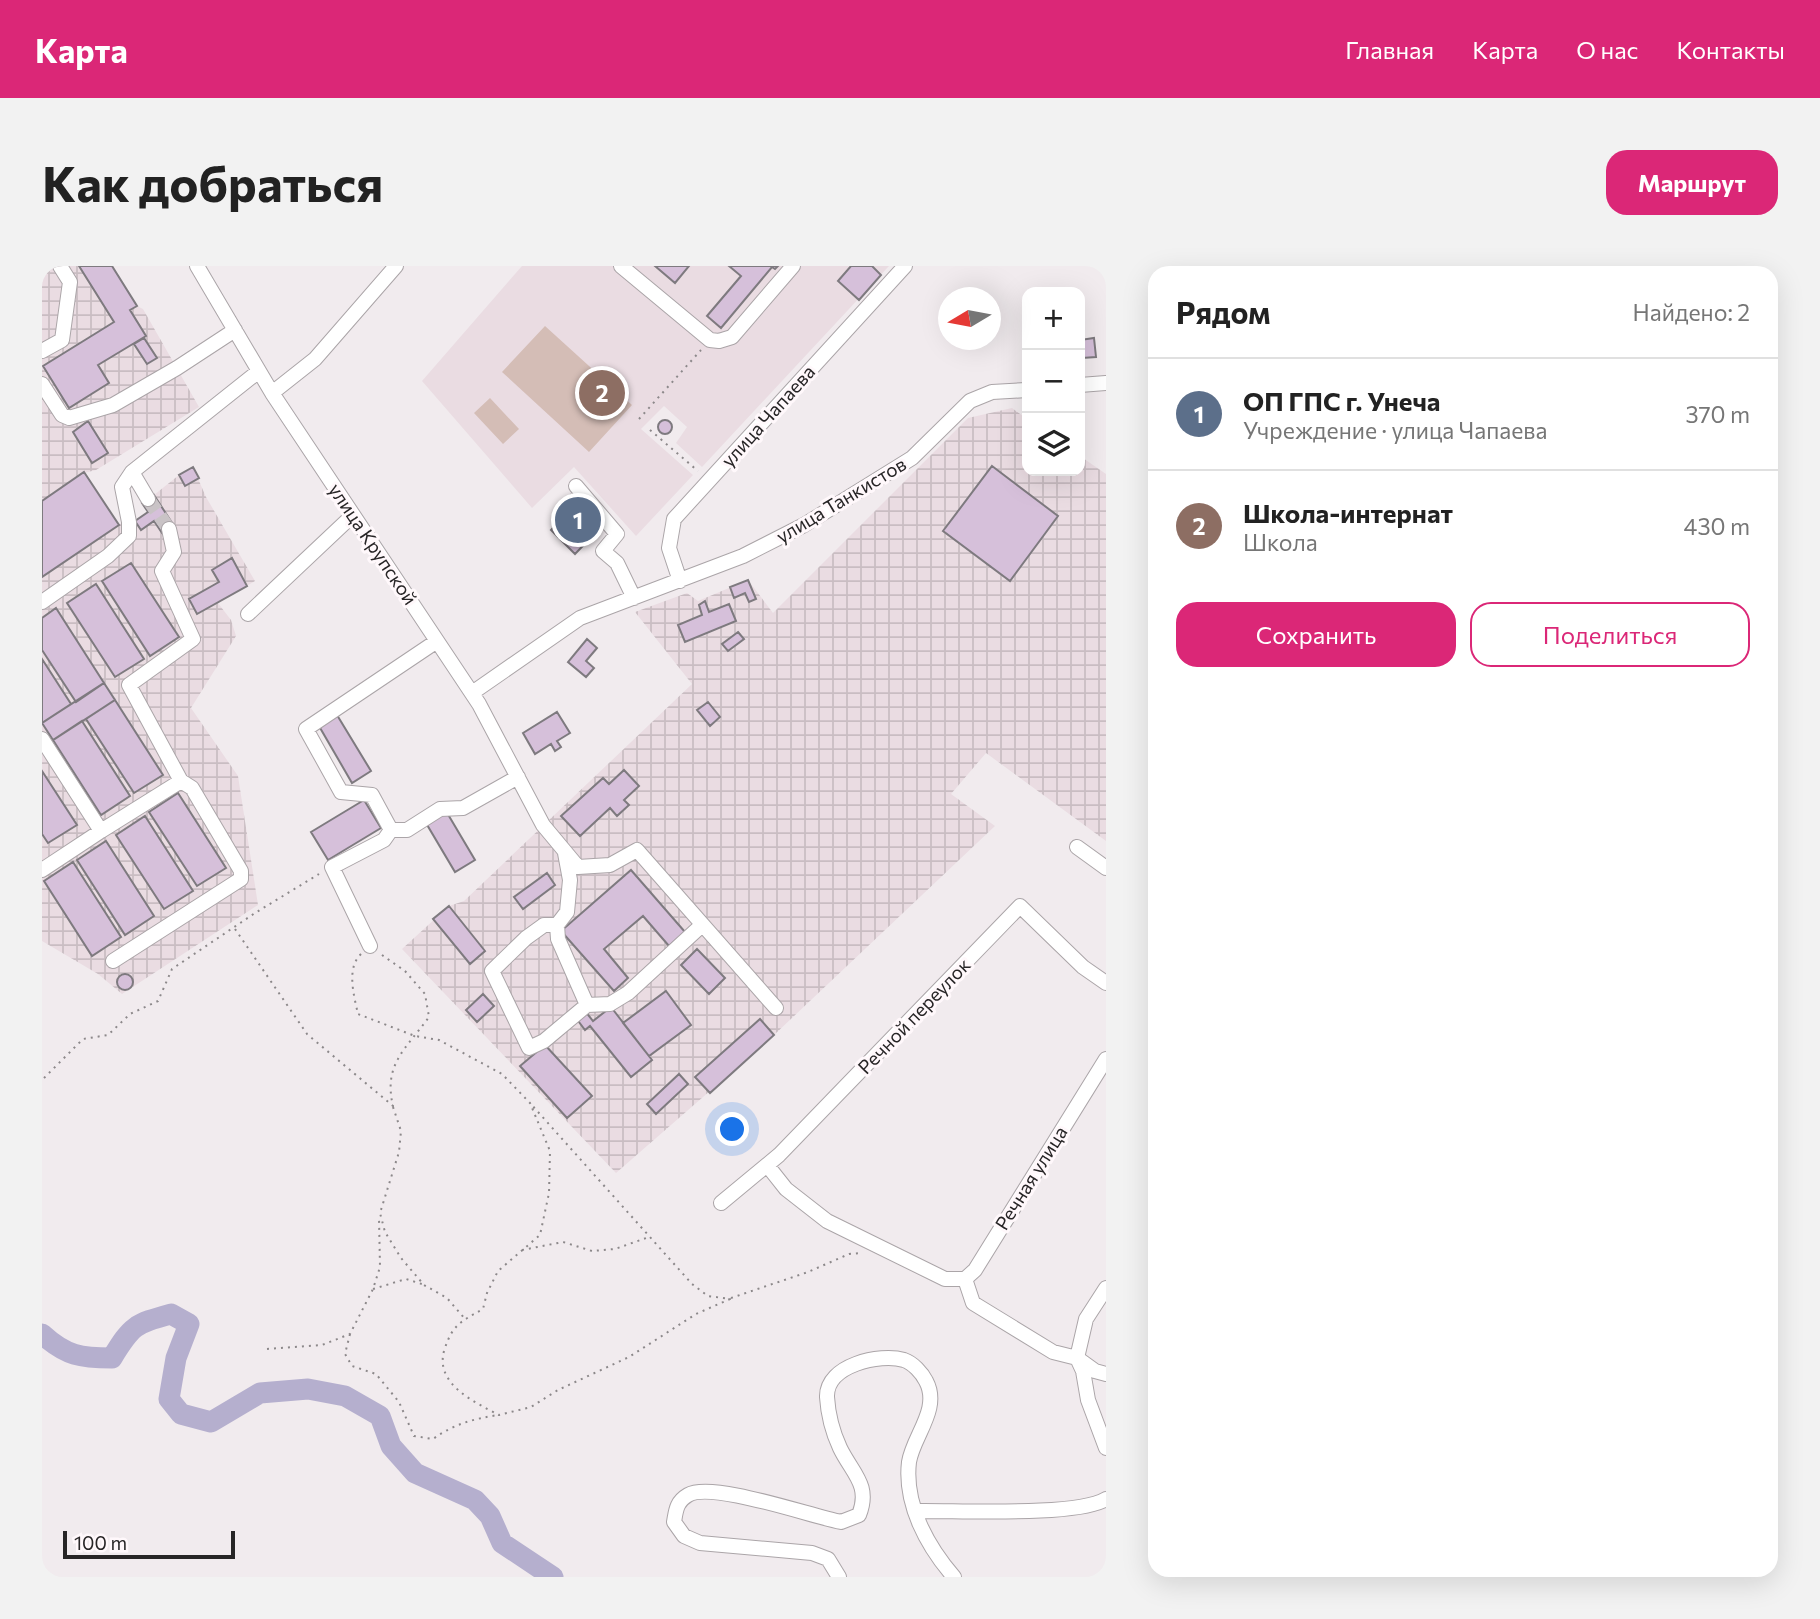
<!DOCTYPE html>
<html lang="ru">
<head>
<meta charset="utf-8">
<style>
  :root { --surface:#fff; --page:#f2f2f2; --text:#222; --muted:#767676; --line:#e0e0e0; --accent:#db2777 }
  body { margin:0; font-family:Commissioner,sans-serif; background:var(--page); color:var(--text) }
  .controls { position:absolute; right:21px; top:21px; display:grid; overflow:hidden; border-radius:14px; box-shadow:0 7px 28px #0002 }
  .controls button { width:63px; height:63px; display:grid; place-items:center; padding:0; border:0; border-bottom:2px solid var(--line); background:var(--surface); color:var(--text); font:35px sans-serif }
  .compass { position:absolute; left:896px; top:21px; width:63px; height:63px; border-radius:50%; background:var(--surface); box-shadow:0 7px 28px #0002; rotate:260deg }
  .scale { position:absolute; left:21px; bottom:18px; width:172px; box-sizing:border-box; padding-left:7px; border:4px solid #272526; border-top:0; font-size:19px; line-height:24px; white-space:nowrap; color:#272526; -webkit-text-stroke:5px #fff8fb; paint-order:stroke }
  .you { position:absolute; left:691px; top:864px; width:24px; height:24px; margin:-18px; border:5px solid #fff; border-radius:50%; background:#1a73e8; box-shadow:0 0 0 10px #1a73e833 }
  .badge { display:grid; place-items:center; width:46px; height:46px; border-radius:50%; background:var(--accent); color:#fff; font-size:23px; font-weight:700 }
  .pin { position:absolute; translate:-50% -50%; border:4px solid #fff; box-shadow:0 2px 7px #0006 }
  .list { margin:0; padding:0; list-style:none }
  h2 { display:flex; justify-content:space-between; align-items:center; height:91px; margin:0; padding:0 28px; font-size:30px }
  h2 small { font-size:23px; font-weight:400; color:var(--muted) }
  .list li { display:grid; grid-template-columns:46px 1fr auto; gap:21px; align-items:center; box-sizing:border-box; height:112px; padding:0 28px; border-top:2px solid var(--line) }
  .list b { display:block; font-size:26px; white-space:nowrap }
  .list p { margin:0; font-size:23px; white-space:nowrap; color:var(--muted) }
  .list em { font-size:23px; font-style:normal; color:var(--muted) }
  .actions { display:flex; gap:14px; padding:21px 28px }
  .actions a { flex:1; padding:16px 0; border:2px solid var(--accent); border-radius:21px; text-align:center; font-size:24px; color:var(--accent) }
  .actions .main { background:var(--accent); color:#fff }
  .icon { flex:none; width:38px; height:38px; fill:none; stroke:currentColor; stroke-width:2; stroke-linecap:round; stroke-linejoin:round }
  .map { position:relative; flex:none; width:1064px; height:1311px; overflow:hidden; border-radius:21px }
  header { display:flex; align-items:center; gap:42px; box-sizing:border-box; height:98px; padding:0 35px; background:var(--accent); color:#fff }
  header strong { font-size:33px }
  nav { display:flex; gap:38px; margin-inline-start:auto; font-size:24px }
  .intro { display:flex; align-items:center; justify-content:space-between; box-sizing:border-box; height:168px; padding:0 42px }
  h1 { margin:0; font-size:49px }
  .button { padding:18px 32px; border-radius:21px; background:var(--accent); color:#fff; font-size:24px; font-weight:700 }
  main { display:flex; gap:42px; padding:0 42px }
  aside { flex:1; background:var(--surface); border-radius:21px; box-shadow:0 7px 28px #0002 }
  .map>svg:first-child { display:block }
  .built { fill:#eadce2 }
  .industrial { fill:url(#industrial-grid) }
  .grass { fill:#d4bdb6 }
  .lines { fill:none; stroke-linecap:round; stroke-linejoin:round }
  .river { stroke:#b5afce; stroke-width:21 }
  .building { fill:#d6c0da; stroke:#7e7a7f; stroke-width:2 }
  .minor-tunnel { stroke:#c9c3c6; stroke-width:14; stroke-dasharray:14 7; stroke-linecap:butt }
  .minor-casing { stroke:#aba5a8; stroke-width:16 }
  .path { stroke:#8c888a; stroke-width:2; stroke-dasharray:2 5; stroke-linecap:butt }
  .minor { stroke:#fff; stroke-width:14 }
  .labels { text-anchor:middle; stroke-width:6; stroke-linejoin:round; paint-order:stroke }
  .street-label { font-size:19px; fill:#272526; stroke:#fff8fb }
</style>
</head>
<body>
<header>
<strong>Карта</strong>
<nav><a>Главная</a><a>Карта</a><a>О нас</a><a>Контакты</a></nav>
</header>
<div class="intro"><h1>Как добраться</h1><a class="button">Маршрут</a></div>
<main>
<div class="map">
<svg width="1064" height="1311" viewBox="0 0 1064 1311">
  <defs>
    <pattern id="industrial-grid" width="8" height="8" patternUnits="userSpaceOnUse" patternTransform="scale(1.75)"><rect width="8" height="8" fill="#eadce2"/><path d="M0 4h8M4 0v8" fill="none" stroke="#c9bdc2"/></pattern>
  </defs>
  <rect width="100%" height="100%" fill="#f1ebee"/>
  <path class="built" d="M480,0h367l-187,201 -26,-24 11,-16 -23,-21 -23,23 52,46 -57,61 -62,-69 -42,41 -110,-127z"/>
  <path class="industrial" d="M0,0h70l25,40 6,3 56,98 -103,63 -12,3 35,51 16,-3 13,-9 6,-17 25,-20 14,-8 13,30 49,84 -37,22 13,17 5,16 -45,72 47,68 20,129 -136,89 -24,-20 -56,-33z
    M970,142l15,11v52h53v-15l26,18v367l-120,-88 -35,41 44,32 -221,209 -158,138 -214,-224 47,-43 15,-5 228,-217 -57,-72 52,-19 11,8 50,-21 25,33 195,-195z"/>
  <path class="grass" d="M503,60l87,79 -43,47 -87,-80z
    M448,132l29,31 -16,15 -29,-31z"/>
  <g class="lines">
    <path class="river" d="M0,1068c24,22 39,24 70,24 20,-33 23,-34 59,-44l18,10 -13,34 -7,41 12,15 30,8 49,-29 48,-4 37,7 35,20 11,30 24,27 60,27 15,16 12,27 51,34"/>
  </g>
  <path class="building" d="M37,0h33l25,40 -7,4 16,26 -48,29 11,18 -40,25 -26,-42 71,-44z
    M613,0h34l-14,17z
    M687,0h49l-3,3 -3,-2 -51,61 -14,-12 34,-40z
    M809,0h21l9,9 -22,25 -21,-19z
    M102,72l13,20 -10,6 -13,-20z
    M1052,72l2,19 -14,1 -2,-18z
    M616 161a7 7 0 1 1 14 0a7 7 0 1 1-14 0Z
    M46,155l20,32 -16,10 -19,-31z
    M950,200l66,50 -48,65 -67,-50z
    M151,201l6,11 -14,8 -6,-11z
    M42,206l35,53 -77,52v-76z
    M112,229l20,31 -12,7 -8,-12 -13,9 -6,-9 13,-9 -6,-9z
    M529,229l31,31 -27,28 -24,-24 16,-17 -7,-7z
    M190,292l15,28 -50,28 -8,-15 30,-17 -7,-12z
    M89,297l48,74 -29,19 -48,-75z
    M706,314l8,19 -7,3 -4,-9 -11,5 -4,-11z
    M54,318l48,75 -29,18 -48,-74z
    M663,335l4,11 20,-8 7,17 -51,21 -7,-17 24,-10 -3,-10z
    M14,342l48,75 -28,19 -34,-52v-32z
    M696,366l6,7 -16,12 -6,-7z
    M545,373l10,9 -11,13 8,7 -8,9 -18,-15z
    M0,393l29,45 -29,19z
    M62,417l11,17 -62,40 -11,-17z
    M73,434l48,75 -29,18 -48,-74z
    M666,436l12,15 -10,9 -13,-16z
    M515,446l13,21 -13,8 4,6 -6,4 -4,-7 -16,10 -12,-21z
    M295,449l34,56 -19,12 -33,-57z
    M40,455l48,75 -29,19 -48,-75z
    M582,504l15,16 -15,14 5,5 -12,11 -7,-8 -30,28 -19,-20 42,-38 6,6z
    M0,505l35,54 -29,18 -6,-9z
    M136,527l48,75 -29,18 -48,-74z
    M322,534l17,28 -53,32 -17,-28z
    M404,545l29,49 -20,12 -29,-49z
    M103,550l48,75 -29,18 -48,-74z
    M64,575l48,75 -29,19 -48,-75z
    M31,596l48,75 -29,19 -48,-75z
    M589,604l54,62 -16,14 -26,-30 -39,33 24,29 -14,13 -53,-60z
    M505,607l8,12 -32,24 -9,-12z
    M407,640l36,45 -15,13 -37,-45z
    M655,683l28,29 -16,16 -28,-29z
    M75 716a8 8 0 1 1 16 0a8 8 0 1 1-16 0Z
    M624,725l25,34 -42,31 -26,-33z
    M441,728l11,12 -17,16 -11,-12z
    M569,741l41,53 -21,17 -41,-51 -5,4 -9,-12 9,-7 8,10z
    M718,753l14,16 -64,58 -15,-16z
    M503,779l47,51 -25,22 -47,-52z
    M637,808l9,10 -32,30 -9,-10z"/>
  <g class="lines">
    <path class="minor-tunnel" d="M106,233l21,30"/>
    <defs>
      <path id="minor" d="M155,0l75,127 207,311 64,121 35,42 32,-2 27,-15 139,158
        M579,0l89,74 9,1 13,-4 61,-71
        M0,85l20,-11 8,-58 -10,-16
        M0,118l20,31 7,3 44,-13 64,-37 58,-38
        M1038,119l26,-2
        M230,127l43,-34 81,-93
        M90,206l16,27
        M534,220l41,48 -14,17 14,12 17,35
        M638,315l-11,-33 5,-29 231,-253
        M0,336l66,-46 21,-20v-14l-7,-35 10,-15 127,-101
        M206,348l105,-99
        M395,375l-131,88 35,63 31,3 19,35h16l33,-21 23,-1 55,-31
        M430,427l108,-75 163,-62 61,-31 108,-67 58,-57 22,-9 35,-2
        M0,473l59,92 80,-50 -52,-96 64,-46 -31,-68 12,-19 -5,-23
        M1035,581l29,21
        M523,587l5,27 -3,32 -10,13 1,14 29,66 23,-1 18,-11 74,-68
        M0,604l59,-39
        M515,659h-13l-18,13 -34,33 37,77 15,-7 43,-36
        M328,680l-38,-79 52,-27 7,-10
        M71,695l128,-82v-8l-49,-83 -11,-7
        M725,899l19,24 41,32 118,58h20l10,-9 131,-211
        M679,937l58,-48 241,-249 63,61 23,16
        M923,1013l8,24 80,49 24,6 18,13 11,3
        M1064,1022l-20,31 -9,39 6,13 5,29 18,48
        M873,1245c40,-1 161,6 191,-12
        M797,1311l-11,-18 -16,-6 -112,-10 -16,-7 -10,-14c2,-11 2,-20 14,-27 24,-14 122,21 153,27l18,-7c12,-30 -7,-42 -19,-67 -7,-15 -12,-35 -13,-51 -1,-32 53,-44 77,-37 9,3 18,13 22,21 15,28 -13,55 -17,81 -5,42 18,84 45,115"/>
    </defs>
    <use href="#minor" class="minor-casing"/>
    <path class="path" d="M597,153l62,-69
      M608,164l48,41
      M193,663l72,105 86,72c-10,-42 13,-57 36,-89l-4,-23 -20,-23 -26,-18
      M319,688c-15,14 -7,42 -3,60l57,22 24,4 63,34 28,29 20,48 -1,42 -9,42 -42,36 -11,22 -4,16c-23,13 -31,16 -39,42 -9,33 30,51 55,64l32,-8 27,-17 71,-33 67,-43 34,-15 -22,-3 -16,-12 -162,-181
      M2,812l39,-39 25,-4 22,-21 28,-13 14,-32 83,-56 64,-39
      M351,841l8,24 -2,21 -19,61 5,19 16,26 23,27 23,13 18,21
      M480,984l41,-8 29,9 23,-2 34,-12
      M331,1023l33,-10 16,5
      M689,1032l77,-26 41,-18 12,-1
      M308,1068l-5,20 7,12 24,8 23,28 15,34 19,3c21,-15 40,-20 65,-24
      M225,1083l55,-4 28,-11 23,-45 7,-22 -1,-50"/>
    <use href="#minor" class="minor"/>
  </g>
  <g class="labels">
    <g class="street-label">
      <text transform="translate(726 150) rotate(-48)" y="7">улица Чапаева</text>
      <text transform="translate(799 234) rotate(-31)" y="7">улица Танкистов</text>
      <text transform="translate(331 278) rotate(56)" y="7">улица Крупской</text>
      <text transform="translate(872 750) rotate(-46)" y="7">Речной переулок</text>
      <text transform="translate(989 912) rotate(-58)" y="7">Речная улица</text>
    </g>
  </g>
</svg>
<div class="controls">
<button>+</button>
<button>−</button>
<button><svg class="icon" aria-label="layers" viewBox="0 0 24 24"><path d="M12 4l9 5-9 5-9-5zM3 14l9 5 9-5"/></svg></button>
</div>
<svg class="compass" viewBox="-18 -18 36 36"><path d="M0-13l5 13h-10z" fill="#e53935"/><path d="M0 13l5-13h-10z" fill="#767676"/></svg>
<div class="scale">100 m</div>
<div class="you"></div>
<div class="pin badge" style="left:536px;top:254px;background:#5c6f8a">1</div>
<div class="pin badge" style="left:560px;top:127px;background:#8d6e63">2</div>
</div>
<aside>
<h2>Рядом<small>Найдено: 2</small></h2>
<ul class="list">
<li><span class="badge" style="background:#5c6f8a">1</span><div><b>ОП ГПС г. Унеча</b><p>Учреждение · улица Чапаева</p></div><em>370 m</em></li>
<li><span class="badge" style="background:#8d6e63">2</span><div><b>Школа-интернат</b><p>Школа</p></div><em>430 m</em></li>
</ul>
<div class="actions"><a class="main">Сохранить</a><a>Поделиться</a></div>
</aside>
</main>
</body>
</html>
